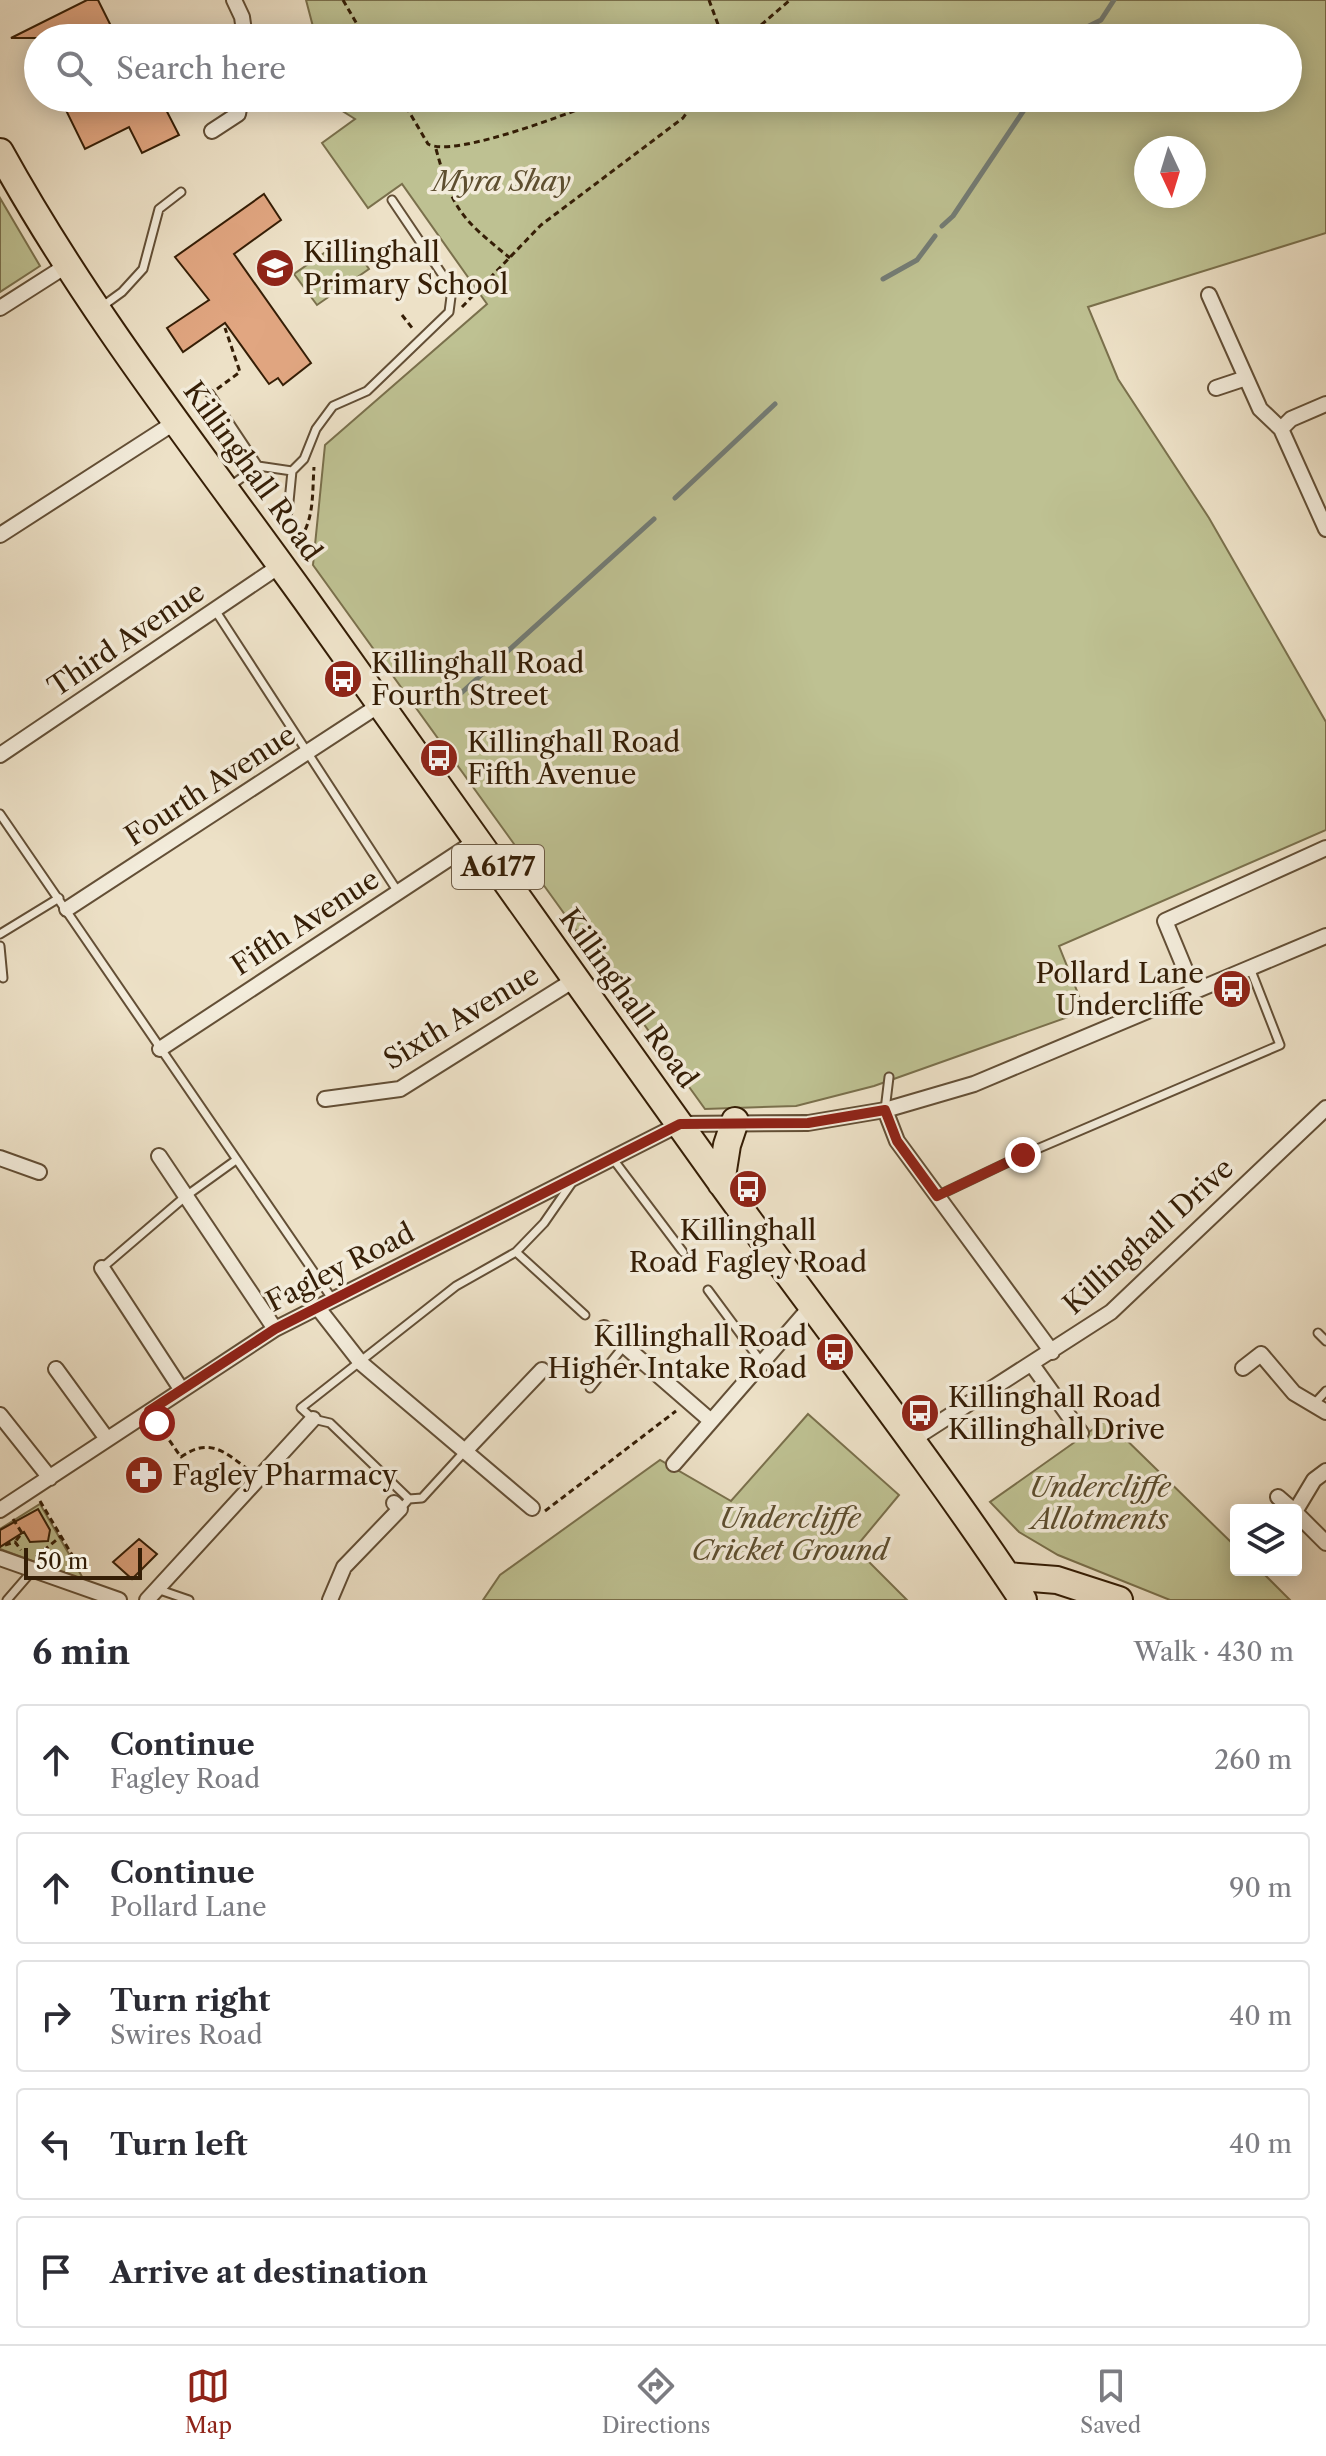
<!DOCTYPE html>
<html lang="en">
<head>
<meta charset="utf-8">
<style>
  :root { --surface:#fff; --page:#f2f2f3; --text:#2b2b33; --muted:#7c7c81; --line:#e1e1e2; --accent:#8f2418 }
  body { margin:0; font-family:"Libre Caslon Text",serif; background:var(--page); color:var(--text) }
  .controls { position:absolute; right:24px; bottom:24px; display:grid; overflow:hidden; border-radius:8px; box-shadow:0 4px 20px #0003 }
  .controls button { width:72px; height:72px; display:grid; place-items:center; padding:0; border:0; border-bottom:2px solid var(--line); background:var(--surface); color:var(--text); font:40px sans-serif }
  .compass { position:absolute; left:1134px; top:136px; width:72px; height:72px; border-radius:50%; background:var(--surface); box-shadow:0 4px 20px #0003; rotate:176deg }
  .scale { position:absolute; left:24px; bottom:20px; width:118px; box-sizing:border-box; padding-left:8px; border:4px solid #351e06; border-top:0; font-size:22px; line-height:28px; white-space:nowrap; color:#351e06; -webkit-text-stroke:6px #f3ecdb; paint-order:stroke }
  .stop { position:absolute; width:24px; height:24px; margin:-18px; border:6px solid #8f2418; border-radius:50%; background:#fff }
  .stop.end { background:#8f2418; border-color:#fff; box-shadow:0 2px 8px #0008 }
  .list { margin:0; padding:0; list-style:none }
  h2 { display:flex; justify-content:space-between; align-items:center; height:104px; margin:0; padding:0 32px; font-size:34px }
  h2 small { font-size:26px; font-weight:400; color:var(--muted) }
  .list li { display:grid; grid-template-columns:52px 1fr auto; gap:24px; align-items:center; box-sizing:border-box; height:112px; margin:0 16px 16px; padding:0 16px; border:2px solid var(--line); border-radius:8px }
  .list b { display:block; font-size:30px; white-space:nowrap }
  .list p { margin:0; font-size:26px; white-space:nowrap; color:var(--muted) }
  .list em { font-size:26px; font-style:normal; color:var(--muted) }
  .icon { flex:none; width:44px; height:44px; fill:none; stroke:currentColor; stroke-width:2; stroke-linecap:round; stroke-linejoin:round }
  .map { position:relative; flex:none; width:1326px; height:1600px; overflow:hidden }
  .search { position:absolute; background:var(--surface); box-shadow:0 4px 20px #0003; left:24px; right:24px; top:24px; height:88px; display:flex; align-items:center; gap:20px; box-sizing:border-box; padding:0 28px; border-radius:44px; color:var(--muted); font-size:30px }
  .sheet { height:744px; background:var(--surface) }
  nav { display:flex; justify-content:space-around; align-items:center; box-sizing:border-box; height:112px; border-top:2px solid var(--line); background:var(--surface); font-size:22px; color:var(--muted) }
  nav a { display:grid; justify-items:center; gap:4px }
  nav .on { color:var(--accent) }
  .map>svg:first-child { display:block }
  .green { fill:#bec192; stroke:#7a704c; stroke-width:2; fill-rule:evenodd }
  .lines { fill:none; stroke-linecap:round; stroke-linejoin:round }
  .stream { stroke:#737c75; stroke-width:5 }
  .building { fill:#e1a681; stroke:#351e06; stroke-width:2 }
  .lane-casing { stroke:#634f36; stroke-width:11 }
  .street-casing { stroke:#634f36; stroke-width:18 }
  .highway-casing { stroke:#351e06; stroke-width:30 }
  .path { stroke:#351e06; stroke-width:3; stroke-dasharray:6 4; stroke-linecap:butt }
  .lane { stroke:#f3ecdb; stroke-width:7 }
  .street { stroke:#f3ecdb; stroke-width:14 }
  .highway { stroke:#ede1c7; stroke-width:26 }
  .route { stroke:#8f2418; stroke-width:10 }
  .labels { text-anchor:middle; stroke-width:7; stroke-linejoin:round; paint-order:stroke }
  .shield { fill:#f3ecdb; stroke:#6e5c46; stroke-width:2 }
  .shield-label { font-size:26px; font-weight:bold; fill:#351e06 }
  .park-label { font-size:28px; font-style:italic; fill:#5e4f30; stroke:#f3ecdb }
  .poi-label { font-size:28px; fill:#351e06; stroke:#f3ecdb; text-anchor:start }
  .street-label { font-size:28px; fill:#351e06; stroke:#f3ecdb }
</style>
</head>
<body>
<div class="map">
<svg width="1326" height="1600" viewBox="0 0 1326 1600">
  <rect width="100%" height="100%" fill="#ede1c7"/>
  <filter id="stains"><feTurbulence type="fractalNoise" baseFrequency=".0025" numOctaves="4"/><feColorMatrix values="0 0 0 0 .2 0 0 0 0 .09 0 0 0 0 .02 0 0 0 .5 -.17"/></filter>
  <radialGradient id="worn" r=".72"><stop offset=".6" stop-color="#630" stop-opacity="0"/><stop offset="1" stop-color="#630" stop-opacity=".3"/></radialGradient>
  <path class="green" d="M306,0h1020v233l-238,74 30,72 91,139 117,204v108l-267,116 26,65 -211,75 -78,20 -91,3 -392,-544 12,-120 162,-141 -85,-120 -34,24 -46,-65 33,-24 -22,-14 -2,-7h957v-60h-972zM1146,148h48v48h-48z
    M0,198l40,68 -40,26z
    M347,237l22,32 -52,36 -23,-31z
    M808,1414l91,81 -44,53 52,52h-424l17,-25 160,-115 71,41z
    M1106,1420l130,127v23h24l30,30h-120l-112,-45 -39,-23 -29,-30z
    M40,1504l44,76 -84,-31v-20z"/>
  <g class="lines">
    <path class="stream" d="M1079,38l4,-9 18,-9 13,-20
      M942,226l11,-10 79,-118
      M883,279l34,-19 18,-24
      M675,498l100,-94
      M459,695l195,-176"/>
  </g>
  <path class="building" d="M87,0h11l19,38h-106z
    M60,98h100l19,37 -37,18 -13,-26 -44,22z
    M264,194l17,26 -47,34 77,109 -28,22 -5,-7 -9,6 -44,-61 -42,29 -16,-24 42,-28 -34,-43z
    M38,1509l12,21 -2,11 -18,1 -6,-10 -24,15v-17z
    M139,1539l18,15 -25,25 -19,-17z"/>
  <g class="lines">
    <defs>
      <path id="lane" d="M100,308l22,-16 21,-23 16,-60 22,-17
        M210,394l48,72 -29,21
        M258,466l34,5 -4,41
        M292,471l12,-12 12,-30 17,-23 34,-15 82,-79 3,-23 -60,-89
        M215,610l183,282
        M0,814l333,486
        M0,934l59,-36
        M0,946l3,32
        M885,1110l4,-33
        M613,1159l70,93
        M937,1196l86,-41 257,-110 -30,-77
        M516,1252l69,63
        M102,1268l84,-72 50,-36
        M708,1290l54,73
        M1318,1333l8,8
        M590,1388l34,-42
        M1314,1404l12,-13
        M409,1499l-79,-76 -17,-4 -12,-11 155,-122 60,-34 28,-29 27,-39
        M400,1509l9,-10 13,-1 43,-47
        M157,1589l32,11
        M7,1600l26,-30"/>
      <path id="street" d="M234,0l8,17 3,21
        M212,131l26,-17 3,-16
        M1209,295l51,114 21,20
        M0,308l69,-44
        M1216,388l30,-10
        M1326,404l-35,15 -10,10 45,100
        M0,535l177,-114
        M0,755l281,-190
        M67,909l314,-205
        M1194,991l-29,-70 161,-73
        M160,1049l319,-210
        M325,1099l75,-10 174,-109
        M885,1110l12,31 155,211
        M159,1156l116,173
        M0,1158l39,14
        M102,1268l79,121
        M318,1308l43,55 171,145
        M604,1328l107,93
        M1033,1366l48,67
        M1243,1368l18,-14 33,39 32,19
        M56,1369l51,70
        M0,1415l50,63
        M912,1440l199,-128 215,-204
        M465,1451l77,-81
        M674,1464l139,-160
        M1278,1497l15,13
        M0,1510l275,-181 405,-205 128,-1 77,-13 89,-26 352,-148
        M1296,1510l18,-30 12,-9
        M1296,1513l30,30
        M0,1558l119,42
        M147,1600l166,-181
        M330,1600l14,-33 56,-58 -6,-6"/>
      <path id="highway" d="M0,152c87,158 201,302 306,448 139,194 275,388 414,581 101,140 208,275 303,419
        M721,1183l6,-38 8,-24
        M1007,1576l50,4 62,20"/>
    </defs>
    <use href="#lane" class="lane-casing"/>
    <use href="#street" class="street-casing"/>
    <use href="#highway" class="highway-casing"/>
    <path class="path" d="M343,0l22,38
      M709,0l14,38
      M746,38l44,-38
      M401,98l27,46c26,15 149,-34 180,-46
      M436,149c17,62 25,69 74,109
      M462,307l79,-82 142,-107 14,-20
      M402,315l11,14
      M217,389l23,-17 -15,-44
      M294,546c21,-21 18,-51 20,-79
      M158,1424l23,33c27,-19 42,-7 65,11
      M40,1501l41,69
      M545,1511l131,-100
      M13,1519l9,14 -7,9
      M5,1545l10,-3 6,8
      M36,1557l25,-21"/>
    <use href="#lane" class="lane"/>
    <use href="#street" class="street"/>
    <use href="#highway" class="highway"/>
  </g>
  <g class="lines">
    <path class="route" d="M157,1423l-8,-12 126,-82 405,-205 128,-1 77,-13 12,31 40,55 86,-41"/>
  </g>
  <defs>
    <symbol id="school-disc" viewBox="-11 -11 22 22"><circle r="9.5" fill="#8f2418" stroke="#f3ecdb"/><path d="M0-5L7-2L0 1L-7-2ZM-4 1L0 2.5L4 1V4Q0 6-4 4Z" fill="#fff"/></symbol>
    <symbol id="bus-disc" viewBox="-11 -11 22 22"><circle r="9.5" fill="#8f2418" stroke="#f3ecdb"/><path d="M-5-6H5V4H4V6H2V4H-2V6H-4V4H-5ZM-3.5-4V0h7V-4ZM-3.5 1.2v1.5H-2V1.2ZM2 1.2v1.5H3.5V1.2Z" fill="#fff"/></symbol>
    <symbol id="pharmacy-disc" viewBox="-11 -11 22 22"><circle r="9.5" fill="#8f2418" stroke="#f3ecdb"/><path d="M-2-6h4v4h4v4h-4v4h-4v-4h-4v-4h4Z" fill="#fff"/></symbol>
  </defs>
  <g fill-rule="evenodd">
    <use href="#school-disc" x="253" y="246" width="44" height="44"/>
    <use href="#bus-disc" x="321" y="657" width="44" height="44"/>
    <use href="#bus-disc" x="417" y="736" width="44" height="44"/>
    <use href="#bus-disc" x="1210" y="967" width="44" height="44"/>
    <use href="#bus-disc" x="726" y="1167" width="44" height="44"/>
    <use href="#bus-disc" x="813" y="1330" width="44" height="44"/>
    <use href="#bus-disc" x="898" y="1391" width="44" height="44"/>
    <use href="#pharmacy-disc" x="122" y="1453" width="44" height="44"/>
  </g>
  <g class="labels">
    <rect class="shield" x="452" y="845" width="92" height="44" rx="6"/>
    <g class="shield-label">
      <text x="498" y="876">A6177</text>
    </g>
    <g class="park-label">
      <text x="502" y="191">Myra Shay</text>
      <text x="1100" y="1497">Undercliffe<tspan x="1100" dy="32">Allotments</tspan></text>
      <text x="790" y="1528">Undercliffe<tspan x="790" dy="32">Cricket Ground</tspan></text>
    </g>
    <g class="poi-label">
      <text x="303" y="262">Killinghall<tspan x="303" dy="32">Primary School</tspan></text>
      <text x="371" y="673">Killinghall Road<tspan x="371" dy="32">Fourth Street</tspan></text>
      <text x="467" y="752">Killinghall Road<tspan x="467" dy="32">Fifth Avenue</tspan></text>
      <text x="1204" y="983" text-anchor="end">Pollard Lane<tspan x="1204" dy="32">Undercliffe</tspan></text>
      <text x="748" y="1240" text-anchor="middle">Killinghall<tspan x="748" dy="32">Road Fagley Road</tspan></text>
      <text x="807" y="1346" text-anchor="end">Killinghall Road<tspan x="807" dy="32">Higher Intake Road</tspan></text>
      <text x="948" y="1407">Killinghall Road<tspan x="948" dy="32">Killinghall Drive</tspan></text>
      <text x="172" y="1485">Fagley Pharmacy</text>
    </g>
    <g class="street-label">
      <text transform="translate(253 471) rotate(54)" y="10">Killinghall Road</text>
      <text transform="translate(126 639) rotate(-34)" y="10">Third Avenue</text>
      <text transform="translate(210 785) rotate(-33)" y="10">Fourth Avenue</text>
      <text transform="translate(305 922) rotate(-33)" y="10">Fifth Avenue</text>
      <text transform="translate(629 998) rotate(54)" y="10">Killinghall Road</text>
      <text transform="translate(461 1017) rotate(-31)" y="10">Sixth Avenue</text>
      <text transform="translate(1148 1236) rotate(-42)" y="10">Killinghall Drive</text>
      <text transform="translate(340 1267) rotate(-27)" y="10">Fagley Road</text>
    </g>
  </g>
  <rect width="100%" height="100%" filter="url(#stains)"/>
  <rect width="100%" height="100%" fill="url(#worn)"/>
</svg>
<div class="controls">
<button><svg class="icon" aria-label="layers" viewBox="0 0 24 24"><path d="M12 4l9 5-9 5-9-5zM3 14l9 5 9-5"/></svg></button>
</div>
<svg class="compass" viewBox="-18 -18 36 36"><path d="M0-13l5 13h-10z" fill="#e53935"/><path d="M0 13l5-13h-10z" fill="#7c7c81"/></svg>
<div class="scale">50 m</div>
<div class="stop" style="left:157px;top:1423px"></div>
<div class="stop end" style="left:1023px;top:1155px"></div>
<div class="search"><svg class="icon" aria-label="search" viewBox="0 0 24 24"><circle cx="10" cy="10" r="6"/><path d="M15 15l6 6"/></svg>Search here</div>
</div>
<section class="sheet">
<h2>6 min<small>Walk · 430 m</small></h2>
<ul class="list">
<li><svg class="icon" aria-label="ahead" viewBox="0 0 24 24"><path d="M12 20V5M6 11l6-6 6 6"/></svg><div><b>Continue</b><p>Fagley Road</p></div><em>260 m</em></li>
<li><svg class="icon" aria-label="ahead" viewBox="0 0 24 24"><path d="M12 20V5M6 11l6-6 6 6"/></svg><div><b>Continue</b><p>Pollard Lane</p></div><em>90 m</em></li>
<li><svg class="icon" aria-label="right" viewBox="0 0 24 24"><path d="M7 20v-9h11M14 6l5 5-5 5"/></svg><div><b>Turn right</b><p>Swires Road</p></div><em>40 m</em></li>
<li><svg class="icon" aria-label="left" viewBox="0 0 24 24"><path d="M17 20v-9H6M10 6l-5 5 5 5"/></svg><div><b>Turn left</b></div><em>40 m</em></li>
<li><svg class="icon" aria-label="arrive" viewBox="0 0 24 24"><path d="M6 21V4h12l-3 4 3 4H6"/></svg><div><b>Arrive at destination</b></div></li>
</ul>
</section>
<nav>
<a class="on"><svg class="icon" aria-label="map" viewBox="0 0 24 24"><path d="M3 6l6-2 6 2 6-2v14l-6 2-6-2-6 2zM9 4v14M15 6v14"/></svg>Map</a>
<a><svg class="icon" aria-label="directions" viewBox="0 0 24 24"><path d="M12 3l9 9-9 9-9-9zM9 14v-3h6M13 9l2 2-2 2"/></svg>Directions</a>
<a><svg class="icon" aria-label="saved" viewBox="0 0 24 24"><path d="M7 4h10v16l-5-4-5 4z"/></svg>Saved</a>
</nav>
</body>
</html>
